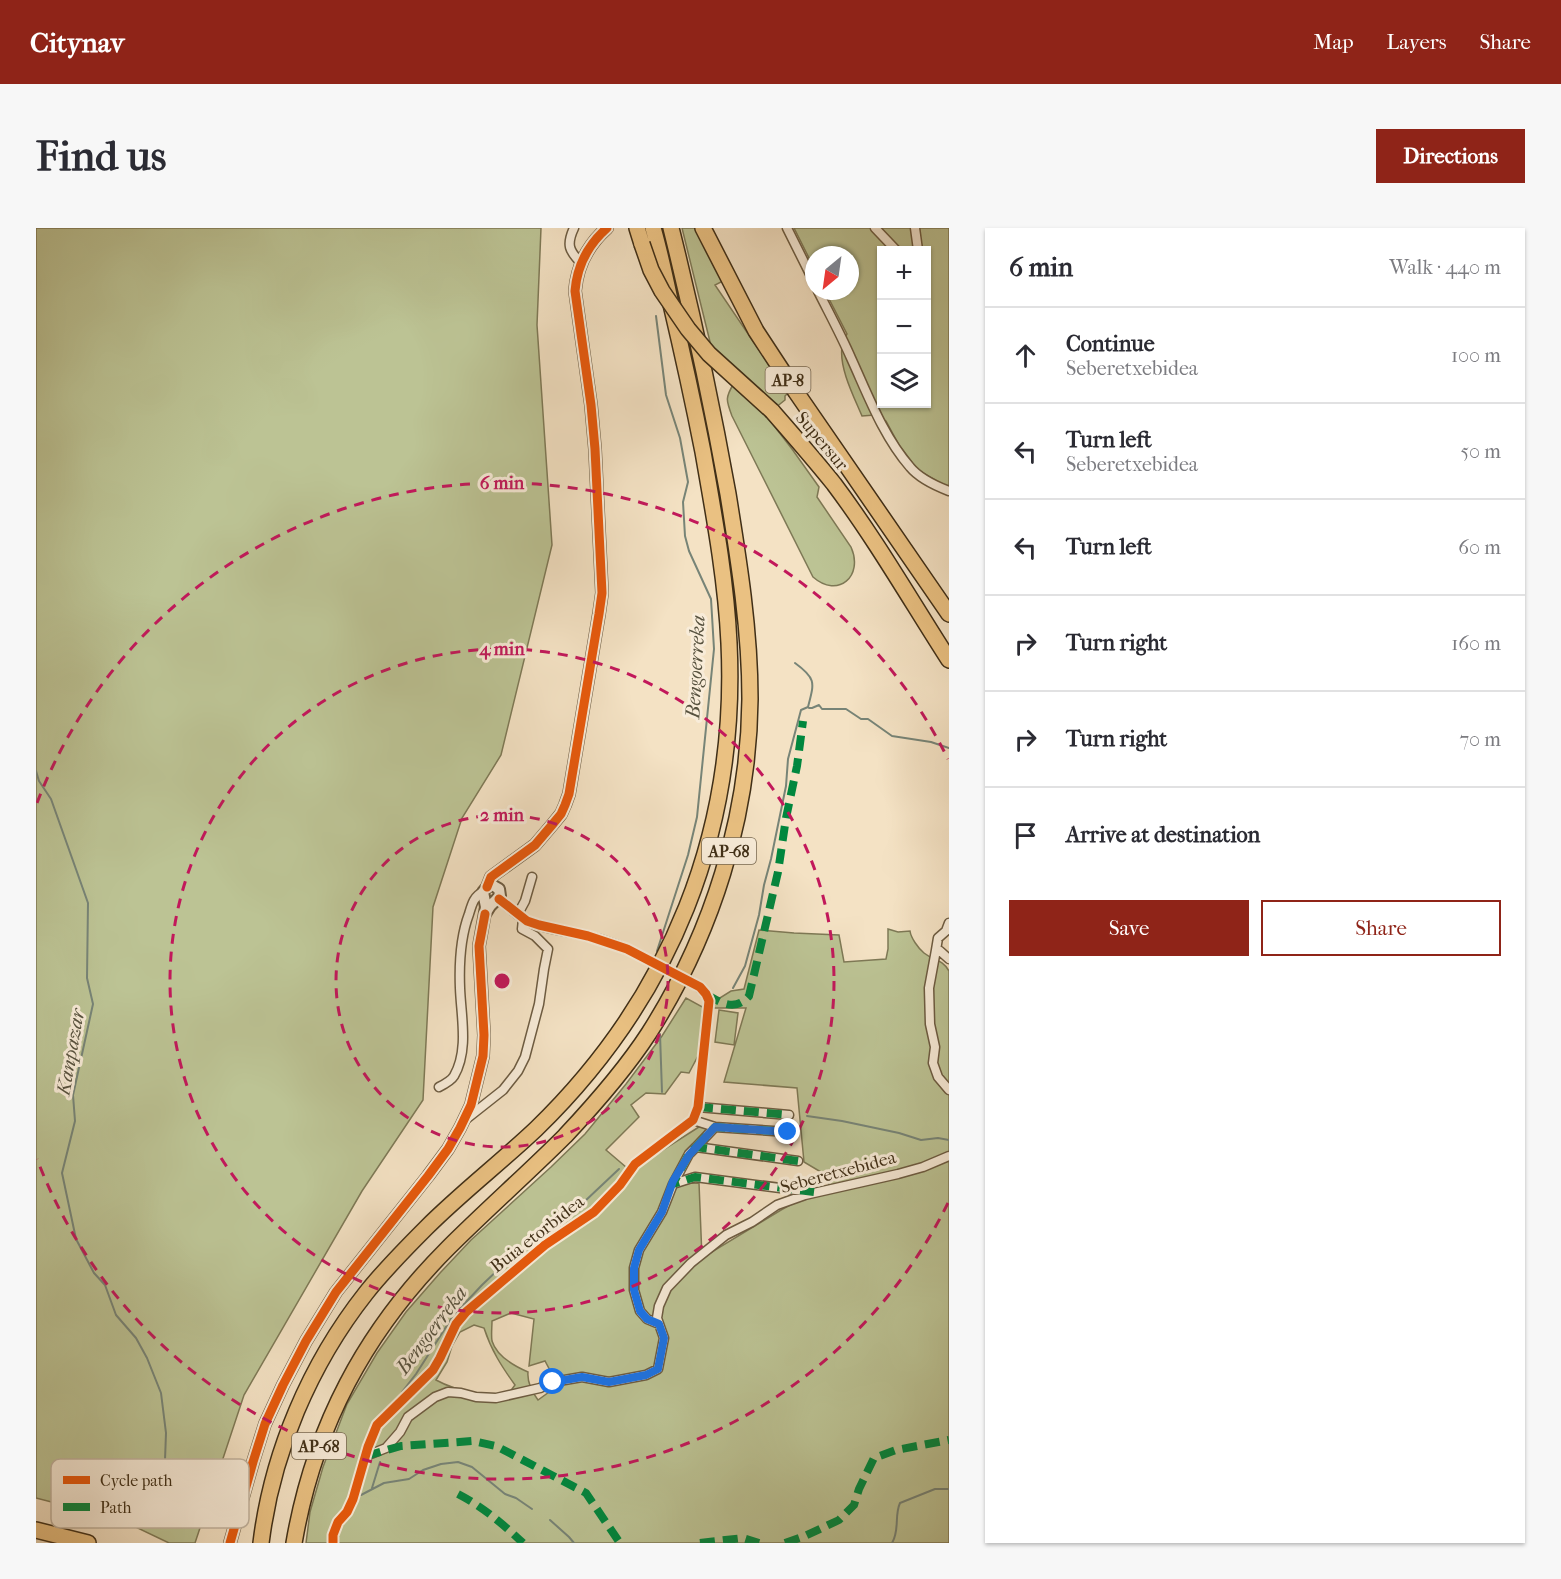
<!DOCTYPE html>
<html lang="en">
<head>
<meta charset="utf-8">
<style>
  :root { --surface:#fff; --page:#f7f7f7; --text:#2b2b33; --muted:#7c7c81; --line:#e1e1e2; --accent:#8f2418 }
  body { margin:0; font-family:"IM FELL French Canon",serif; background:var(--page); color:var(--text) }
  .controls { position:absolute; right:18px; top:18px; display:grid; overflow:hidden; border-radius:0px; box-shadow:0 2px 4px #0004 }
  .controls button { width:54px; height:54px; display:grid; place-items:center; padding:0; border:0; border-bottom:2px solid var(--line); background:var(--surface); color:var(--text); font:30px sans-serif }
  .compass { position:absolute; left:769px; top:18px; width:54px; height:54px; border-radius:50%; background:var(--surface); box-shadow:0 2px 4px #0004; rotate:209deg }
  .stop { position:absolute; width:18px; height:18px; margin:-14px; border:4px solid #1a73e8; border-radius:50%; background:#fff }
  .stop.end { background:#1a73e8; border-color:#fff; box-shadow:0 2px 6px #0008 }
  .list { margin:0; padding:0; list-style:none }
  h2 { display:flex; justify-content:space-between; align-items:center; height:78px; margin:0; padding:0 24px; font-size:26px }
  h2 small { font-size:20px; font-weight:400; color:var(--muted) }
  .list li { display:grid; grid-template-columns:39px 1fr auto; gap:18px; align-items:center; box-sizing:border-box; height:96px; padding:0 24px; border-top:2px solid var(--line) }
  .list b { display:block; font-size:22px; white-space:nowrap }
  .list p { margin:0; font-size:20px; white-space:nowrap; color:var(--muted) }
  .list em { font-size:20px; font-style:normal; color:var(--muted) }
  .actions { display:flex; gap:12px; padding:18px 24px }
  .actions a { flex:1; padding:14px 0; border:2px solid var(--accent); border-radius:0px; text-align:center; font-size:21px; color:var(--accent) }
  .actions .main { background:var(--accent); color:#fff }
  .icon { flex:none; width:33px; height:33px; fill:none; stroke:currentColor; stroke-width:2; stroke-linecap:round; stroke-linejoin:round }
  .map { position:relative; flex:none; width:913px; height:1315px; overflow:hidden; border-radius:0px }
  header { display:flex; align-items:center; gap:36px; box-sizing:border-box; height:84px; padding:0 30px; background:var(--accent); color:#fff }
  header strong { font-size:28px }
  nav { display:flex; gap:33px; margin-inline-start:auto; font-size:21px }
  .intro { display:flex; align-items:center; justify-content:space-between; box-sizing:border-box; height:144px; padding:0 36px }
  h1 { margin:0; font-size:42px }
  .button { padding:15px 27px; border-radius:0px; background:var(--accent); color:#fff; font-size:21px; font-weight:700 }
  main { display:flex; gap:36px; padding:0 36px }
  aside { flex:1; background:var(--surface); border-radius:0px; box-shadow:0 2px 4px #0004 }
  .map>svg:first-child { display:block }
  .green { fill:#bcc394; stroke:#7e7956; stroke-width:1.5; fill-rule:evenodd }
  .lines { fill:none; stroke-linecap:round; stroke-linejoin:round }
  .stream { stroke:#778477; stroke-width:2 }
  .minor-tunnel { stroke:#d0bea1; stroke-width:8; stroke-dasharray:8 4; stroke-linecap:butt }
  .minor-casing { stroke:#6d5c42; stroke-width:11 }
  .tertiary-casing { stroke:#6d5c42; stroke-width:14 }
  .motorway-casing { stroke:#402f17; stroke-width:18 }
  .minor { stroke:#f8ecd9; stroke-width:8 }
  .tertiary { stroke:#f8ecd9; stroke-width:10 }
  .motorway { stroke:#eac182; stroke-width:15 }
  .motorway-bridge-casing { stroke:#402f17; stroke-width:18; stroke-linecap:butt }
  .motorway-bridge { stroke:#eac182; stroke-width:15 }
  .quiet { stroke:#00873e; stroke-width:8; stroke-dasharray:15 8; stroke-linecap:butt }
  .cycleway-casing { stroke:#f8ecd9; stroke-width:13 }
  .cycleway { stroke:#e8590c; stroke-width:9 }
  .route { stroke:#1a73e8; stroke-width:8 }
  .ring { fill:none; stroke:#c2185b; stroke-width:3; stroke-dasharray:10 8 }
  .labels { text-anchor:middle; stroke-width:6; stroke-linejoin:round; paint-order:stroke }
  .shield { fill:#f8ecd9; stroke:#776851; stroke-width:1.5 }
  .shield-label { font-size:16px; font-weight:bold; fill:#402f17 }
  .street-label { font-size:18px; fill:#402f17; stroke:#f8ecd9 }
  .water-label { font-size:20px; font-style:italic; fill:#57523f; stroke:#f8ecd9 }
  .key { fill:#f8ecd9; stroke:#c1b39f; stroke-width:1.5 }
  .key-label { font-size:16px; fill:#402f17 }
  .centre { fill:#c2185b; stroke:#f8ecd9; stroke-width:3 }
  .ring-label { font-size:18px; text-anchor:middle; font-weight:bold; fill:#c2185b; stroke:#f8ecd9; stroke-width:6; stroke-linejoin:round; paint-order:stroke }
</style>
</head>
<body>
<header>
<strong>Citynav</strong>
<nav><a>Map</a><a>Layers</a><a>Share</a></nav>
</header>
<div class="intro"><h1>Find us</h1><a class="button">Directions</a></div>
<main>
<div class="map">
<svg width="913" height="1315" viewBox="0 0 913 1315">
  <rect width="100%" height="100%" fill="#f4e2c4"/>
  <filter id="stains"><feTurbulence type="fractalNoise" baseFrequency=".00333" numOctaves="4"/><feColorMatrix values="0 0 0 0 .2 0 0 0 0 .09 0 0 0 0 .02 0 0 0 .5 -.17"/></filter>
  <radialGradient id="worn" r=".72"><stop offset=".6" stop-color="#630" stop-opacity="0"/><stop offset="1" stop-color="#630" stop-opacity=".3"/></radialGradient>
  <path class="green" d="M0,0h505l-4,97 15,220 -51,210 -39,63 -29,89 -10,193 -61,91 -118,204 -49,148h-26l-48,-23 -85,-22z
    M646,0h14l27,53 -8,4 73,108 -3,3v4l-10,8 -7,10 24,31 27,38 -2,10 34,50c13,29 -13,52 -38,30l-81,-161c-6,-16 -7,-18 2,-33l-22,-33z
    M758,0h155v260l-31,-18 -19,-25 -13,-24 -11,-6 -13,1c-8,-19 -23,-48 -20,-69 0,-5 3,-9 5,-13l-22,-43h25v-36h-36v13zM846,22h45v154h-45z
    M852,701l10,3 12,-1c1,7 8,17 14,22 10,8 18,6 25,18v572h-643l4,-31 13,-45 24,-63 30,-51 29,-41 34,-39 31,-33 80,-73 34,-33 41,-50 36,-48 24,-38 18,10 27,-17 13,-2 15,-59 35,3 45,2 5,27 42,-3 2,-10zM668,780h42l-22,74 73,6 7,74 22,13 5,17 -34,9 -16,9 -79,48 -3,-75 -30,1 38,-56 -5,-3 -58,37 -11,11 -27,-23 33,-33 -8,-12 15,-12 19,1 16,-22 8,1 11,-21zM475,1085l23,6 -5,47 16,-5 9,17 -5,14 -11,8c-6,-8 -11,-17 -10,-28 -14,-6 -31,-15 -36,-31 -1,-6 0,-14 0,-20zM438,1097l10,3c7,22 18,39 31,57l-6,8c-24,3 -51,-1 -73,-13l11,-18 5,-16 8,-14z
    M683,782l19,3 -4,32 -19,-3z"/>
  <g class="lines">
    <path class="stream" d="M620,88l10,79 14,43 8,44 -5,20 2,34 4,15 22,48 3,50 -17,168 -9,38 -31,96
      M773,480h3l7,-3 3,4h24l15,10h7l24,17 39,6 18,6
      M0,543l3,10 12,18 37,104 -1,75 6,26 -20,91 2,26 -13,52 14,66 18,34 11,12 11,30 20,23 11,20 14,35 5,40 -1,27 -12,40
      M697,760l12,-22 14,-51 5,-30 7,-26 15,-73 2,-27 13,-49 7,-3c6,-24 9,-28 -13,-44
      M624,806l2,58
      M771,888l35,5 57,12 22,7 17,-2 11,2
      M366,1164l14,-18 37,-58 29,-31 22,-21 80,-62 35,-33
      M336,1260l8,-26
      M325,1267l23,-12 25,-4 14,-9 18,-6 17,-2 14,5 33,27 11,4 16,11
      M514,1292l19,17 5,6
      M856,1315c8,-13 2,-27 8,-40l35,-14h14"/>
    <path class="minor-tunnel" d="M620,736l26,13"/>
    <defs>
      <path id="minor" d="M538,0c-8,17 -5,23 8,36
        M751,0l27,54
        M839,0l21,22
        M879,0l3,22
        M782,63c11,22 23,44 33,67 17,37 32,78 59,109 9,11 26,19 39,24
        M463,671c7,6 21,19 30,23 15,7 37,9 54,13 25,5 49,15 70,28
        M482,686l7,-13 7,-24
        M900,722l2,-12 8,-7 3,-8
        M913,731l-9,-8 -4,-1 -7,38 1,36 5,23 -2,16 5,14 11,13
        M403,859c6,-3 12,-6 15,-11 15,-26 7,-60 6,-88 -1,-25 0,-50 9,-74 3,-10 5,-18 14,-22
        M662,879l91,8
        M429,892l38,-30 15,-19 7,-14 14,-53 5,-35 4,-20 -13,-13 -13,-7 1,-10
        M657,892l22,7
        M660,919l19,-20 73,5
        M762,933l-102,-14 -7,7 -16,30 22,-7 116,15
        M623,1096l-12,-5 -7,-8 -6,-21v-22l5,-18 23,-38 11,-28
        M330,1228l20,-8 14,-16 8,-15 27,-20 13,-5 13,1 15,4 20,1 44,-10 13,-6 29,-5 27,5 37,-7 12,-6 6,-31 -7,-20 2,-12 8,-18 24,-25 35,-28 26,-13 25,-17 28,-10 93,-21 25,-7 26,-11
        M297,1315v-8l5,-13 9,-10 6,-13 15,-52 9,-22 56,-55 7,-12 16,-34 10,-12 79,-67 49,-33 26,-27 15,-21 58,-44 5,-13 11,-106c-4,-10 -10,-14 -19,-20"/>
      <path id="tertiary" d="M451,659l4,-10 4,-3 40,-29 17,-20 9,-11 4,-9 4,-11 30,-180 3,-21 -7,-144 -4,-44 -16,-114c2,-25 14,-47 32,-63
        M194,1315l23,-81 12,-38 18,-39 23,-44 30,-49 92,-116 20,-27 12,-21 11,-23 12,-49 1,-21 -5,-89 7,-39 -3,-15 4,-5 5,-2 7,4 1,7 -10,10 -5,8"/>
      <path id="motorway" d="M601,0l5,16
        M667,0l53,103 40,61 153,222
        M736,183c21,24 42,48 62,73 42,56 77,117 115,176
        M0,1302l52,13
        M225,1315c11,-90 49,-179 105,-250 18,-23 39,-44 60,-65 35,-35 74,-65 110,-99 135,-131 202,-298 193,-486 -3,-64 -15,-128 -26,-191 -10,-51 -21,-101 -33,-152 -5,-24 -10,-48 -17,-72
        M258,1315c20,-116 71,-212 154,-295 38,-38 79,-74 117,-112 30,-32 60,-66 84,-103 63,-99 100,-216 101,-334 0,-69 -11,-137 -22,-205 -16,-89 -35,-178 -57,-266"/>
    </defs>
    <use href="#minor" class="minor-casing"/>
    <use href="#tertiary" class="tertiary-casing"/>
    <use href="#motorway" class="motorway-casing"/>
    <use href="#minor" class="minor"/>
    <use href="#tertiary" class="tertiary"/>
    <use href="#motorway" class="motorway"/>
    <defs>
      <path id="motorway-bridge" d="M606,16l9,26 11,21 26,38 21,25 63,57"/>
    </defs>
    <use href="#motorway-bridge" class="motorway-bridge-casing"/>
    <use href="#motorway-bridge" class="motorway-bridge"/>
    <path class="quiet" d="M670,766c15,9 29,18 43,2l29,-124 8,-54 11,-52 6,-45
      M662,879l91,8
      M660,919l19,-20 73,5
      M762,933l-102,-14 -7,7 -16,30 22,-7 119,15
      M330,1228l35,-10 72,-5 23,5 90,47 34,50
      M422,1266c25,13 45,30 65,49
      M664,1315l43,-5 16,5
      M749,1315l20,-7 34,-16 15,-15 5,-16 15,-31 22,-8 53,-10"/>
    <defs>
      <path id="cycleway" d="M451,659l4,-10 4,-3 40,-29 17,-20 9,-11 4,-9 4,-11 30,-180 3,-21 -7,-144 -4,-44 -16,-114c2,-25 14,-47 32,-63
        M194,1315l23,-81 12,-38 18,-39 23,-44 30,-49 92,-116 20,-27 12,-21 11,-23 12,-49 1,-21 -5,-89 6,-32
        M297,1315v-8l5,-13 9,-10 6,-13 15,-52 9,-22 56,-55 7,-12 16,-34 10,-12 79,-67 49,-33 26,-27 15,-21 58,-44 5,-13 11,-106 -3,-7 -6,-7 -73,-38 -39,-13 -49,-11 -12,-4 -28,-22"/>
    </defs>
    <use href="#cycleway" class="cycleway-casing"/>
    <use href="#cycleway" class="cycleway"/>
  </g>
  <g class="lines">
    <path class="route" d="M517,1154l29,-5 27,5 37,-7 12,-6 6,-31 -5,-14 -12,-5 -7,-8 -6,-21v-22l5,-18 23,-38 11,-31 16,-26 26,-28 73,5"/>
  </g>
  <g class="ring">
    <circle cx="466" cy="753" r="166"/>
    <circle cx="466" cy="753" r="332"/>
    <path d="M912 975A498 498 0 0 1 1 931M1 575A498 498 0 0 1 912 531"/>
  </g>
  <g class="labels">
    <g class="shield">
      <rect x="729.5" y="139" width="45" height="26" rx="4.5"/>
      <rect x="666" y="610" width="54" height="26" rx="4.5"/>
      <rect x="256" y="1205" width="54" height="26" rx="4.5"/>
    </g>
    <g class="shield-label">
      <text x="752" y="158">AP-8</text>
      <text x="693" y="629">AP-68</text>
      <text x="283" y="1224">AP-68</text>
    </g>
    <g class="street-label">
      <text transform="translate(786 213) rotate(50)" y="6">Supersur</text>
      <text transform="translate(802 944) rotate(-15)" y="6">Seberetxebidea</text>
      <text transform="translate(501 1006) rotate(-38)" y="6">Buia etorbidea</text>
    </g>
    <g class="water-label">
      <text transform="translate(659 439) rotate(-87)" y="7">Bengoerreka</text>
      <text transform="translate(34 824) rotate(-80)" y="7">Kanpazar</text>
      <text transform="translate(395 1102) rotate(-53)" y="7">Bengoerreka</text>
    </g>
  </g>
  <rect x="15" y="1231" width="198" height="69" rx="9" class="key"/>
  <rect x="27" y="1248" width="27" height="8" fill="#e8590c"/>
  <rect x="27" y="1275" width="27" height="8" fill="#00873e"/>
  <g class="key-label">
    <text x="64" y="1258">Cycle path</text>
    <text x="64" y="1285">Path</text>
  </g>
  <circle cx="466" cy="753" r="9" class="centre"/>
  <g class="ring-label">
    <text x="466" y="261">6 min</text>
    <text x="466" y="427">4 min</text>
    <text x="466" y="593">2 min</text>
  </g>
  <rect width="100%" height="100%" filter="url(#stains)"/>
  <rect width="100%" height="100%" fill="url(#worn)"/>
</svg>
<div class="controls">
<button>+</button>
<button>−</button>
<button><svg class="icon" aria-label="layers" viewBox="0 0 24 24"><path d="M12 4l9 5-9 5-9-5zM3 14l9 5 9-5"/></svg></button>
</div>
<svg class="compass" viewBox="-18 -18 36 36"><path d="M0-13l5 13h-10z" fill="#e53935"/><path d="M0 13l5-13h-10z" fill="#7c7c81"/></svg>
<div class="stop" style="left:517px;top:1154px"></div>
<div class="stop end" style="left:752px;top:904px"></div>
</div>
<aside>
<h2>6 min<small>Walk · 440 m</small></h2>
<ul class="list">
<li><svg class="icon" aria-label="ahead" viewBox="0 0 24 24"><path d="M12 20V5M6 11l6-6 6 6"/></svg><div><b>Continue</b><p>Seberetxebidea</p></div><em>100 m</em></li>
<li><svg class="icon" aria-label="left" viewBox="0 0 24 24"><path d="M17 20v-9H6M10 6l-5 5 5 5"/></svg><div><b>Turn left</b><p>Seberetxebidea</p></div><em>50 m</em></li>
<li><svg class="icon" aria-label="left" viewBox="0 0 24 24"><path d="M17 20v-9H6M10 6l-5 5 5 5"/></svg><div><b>Turn left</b></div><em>60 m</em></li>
<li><svg class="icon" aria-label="right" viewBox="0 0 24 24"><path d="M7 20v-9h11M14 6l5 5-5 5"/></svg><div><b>Turn right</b></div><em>160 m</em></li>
<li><svg class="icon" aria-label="right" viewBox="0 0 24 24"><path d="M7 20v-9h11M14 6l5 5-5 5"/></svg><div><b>Turn right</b></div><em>70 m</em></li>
<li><svg class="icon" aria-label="arrive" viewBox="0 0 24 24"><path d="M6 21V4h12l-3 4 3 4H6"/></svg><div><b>Arrive at destination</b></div></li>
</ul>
<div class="actions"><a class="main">Save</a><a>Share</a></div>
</aside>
</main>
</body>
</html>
